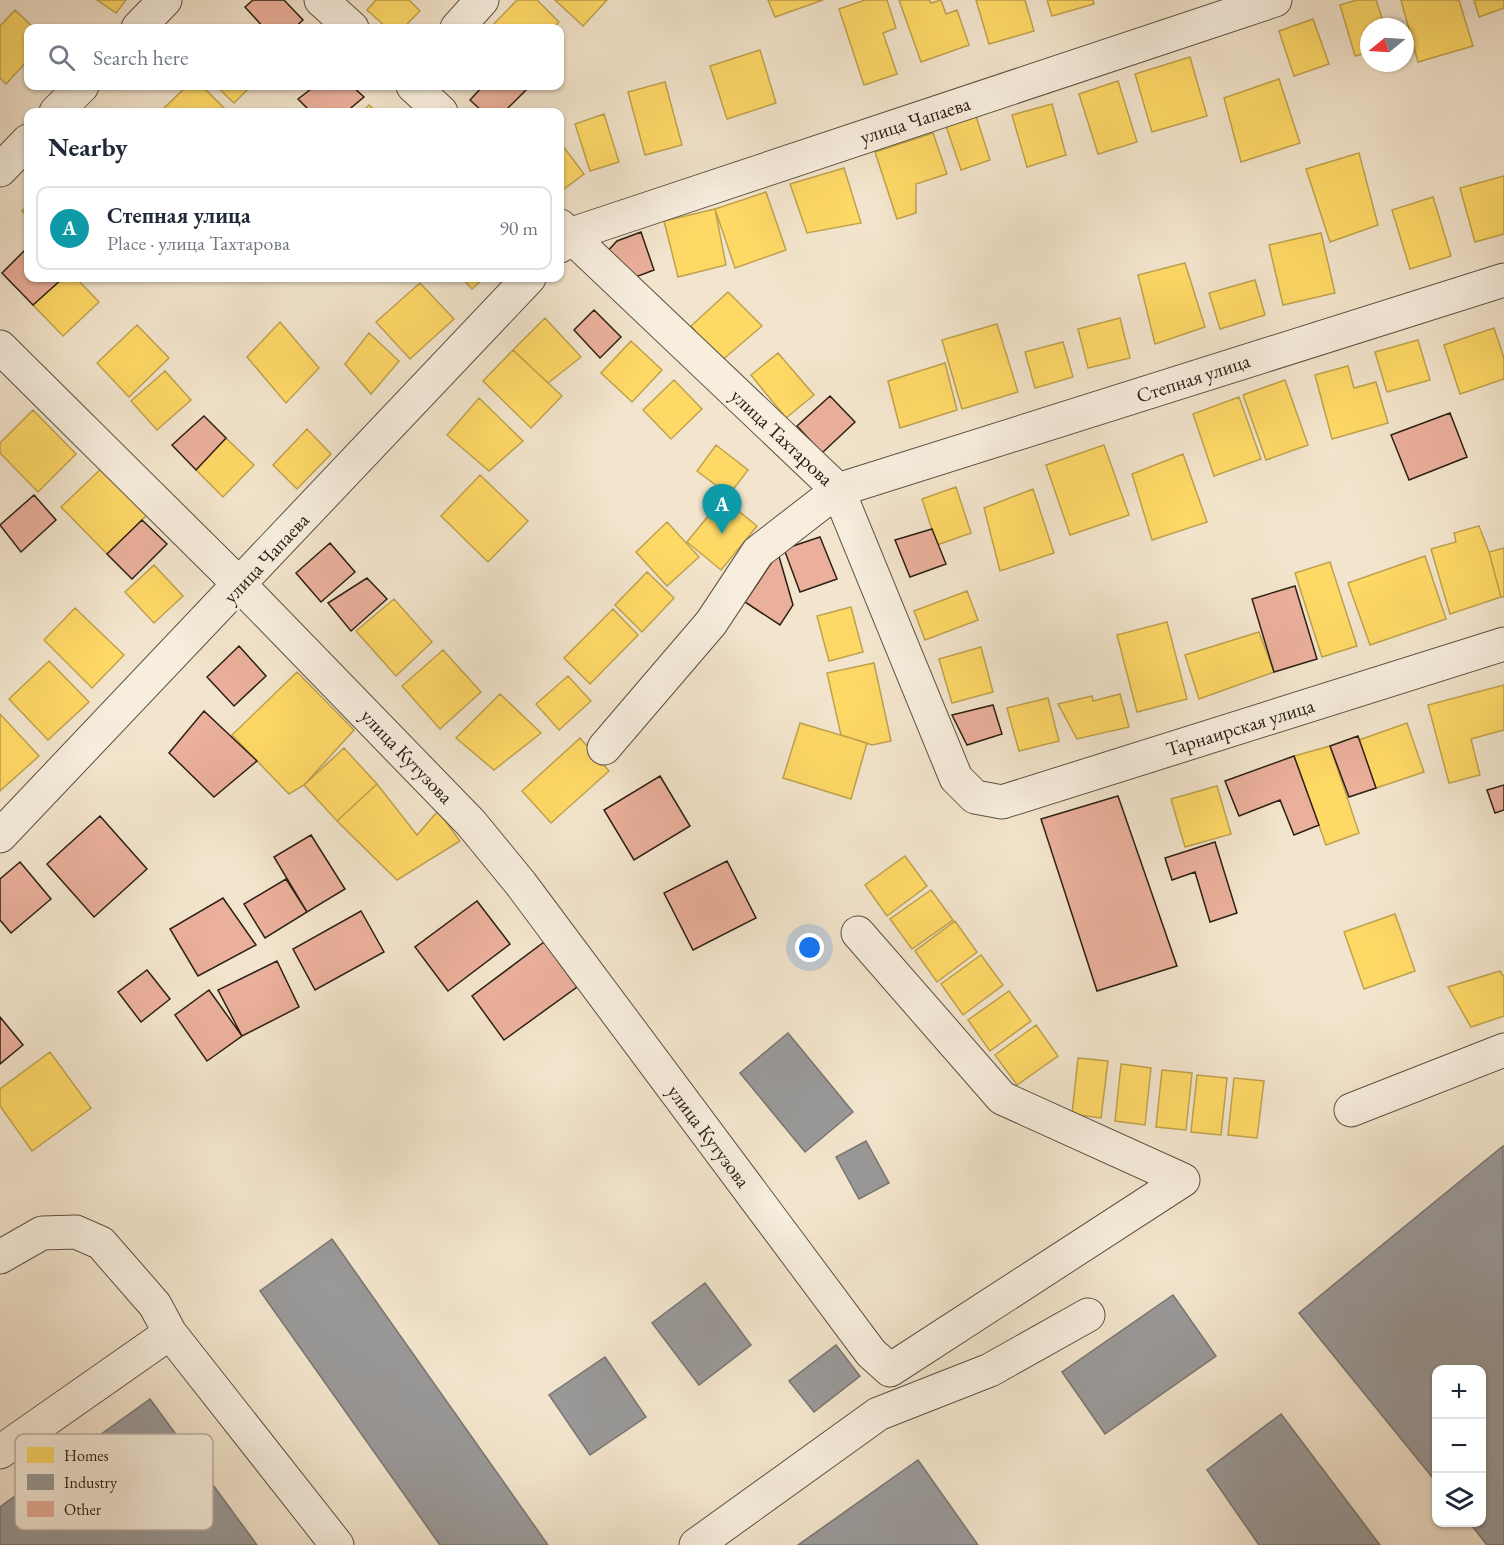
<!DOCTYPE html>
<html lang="en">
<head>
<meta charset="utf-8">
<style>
  :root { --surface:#fff; --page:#f6f6f7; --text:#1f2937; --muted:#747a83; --line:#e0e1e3; --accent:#ea580c }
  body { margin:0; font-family:"EB Garamond",serif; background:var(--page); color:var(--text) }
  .controls { position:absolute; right:18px; bottom:18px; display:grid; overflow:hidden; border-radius:12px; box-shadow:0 2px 4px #0004 }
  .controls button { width:54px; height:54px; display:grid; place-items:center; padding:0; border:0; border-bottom:2px solid var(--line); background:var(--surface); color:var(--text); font:30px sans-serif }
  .compass { position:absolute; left:1360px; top:18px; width:54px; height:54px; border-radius:50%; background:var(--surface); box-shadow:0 2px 4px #0004; rotate:252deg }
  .you { position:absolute; left:810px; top:948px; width:21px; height:21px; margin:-15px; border:4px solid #fff; border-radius:50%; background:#1a73e8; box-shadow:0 0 0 9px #1a73e833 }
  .badge { display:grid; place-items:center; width:39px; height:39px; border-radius:50%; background:var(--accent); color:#fff; font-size:20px; font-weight:700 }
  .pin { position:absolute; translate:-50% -50px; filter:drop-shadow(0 2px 3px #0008) }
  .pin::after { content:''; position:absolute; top:32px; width:21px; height:18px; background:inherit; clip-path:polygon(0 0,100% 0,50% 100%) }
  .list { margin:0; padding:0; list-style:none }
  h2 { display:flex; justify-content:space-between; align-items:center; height:78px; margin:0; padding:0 24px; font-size:26px }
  h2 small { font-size:20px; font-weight:400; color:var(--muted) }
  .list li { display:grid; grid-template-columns:39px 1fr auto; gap:18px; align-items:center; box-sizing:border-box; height:84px; margin:0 12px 12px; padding:0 12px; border:2px solid var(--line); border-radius:12px }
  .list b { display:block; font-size:22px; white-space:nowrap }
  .list p { margin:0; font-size:20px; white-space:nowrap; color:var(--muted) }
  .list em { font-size:20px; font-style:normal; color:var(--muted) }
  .icon { flex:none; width:33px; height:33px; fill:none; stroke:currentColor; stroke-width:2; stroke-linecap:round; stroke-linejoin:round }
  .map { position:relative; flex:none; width:1504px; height:1545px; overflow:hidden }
  .search { position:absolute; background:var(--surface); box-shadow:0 2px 4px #0004; left:24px; top:24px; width:540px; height:66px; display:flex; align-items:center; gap:15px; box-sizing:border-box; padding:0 21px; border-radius:12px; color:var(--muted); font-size:22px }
  .panel { position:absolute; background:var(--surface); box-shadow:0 2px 4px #0004; left:24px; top:108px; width:540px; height:174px; border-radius:12px }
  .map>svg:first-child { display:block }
  .homes { fill:#ffd966; stroke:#bfa24d; stroke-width:1.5 }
  .industry { fill:#999; stroke:#787571; stroke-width:1.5 }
  .building { fill:#ebb09c; stroke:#2b2014; stroke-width:1.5 }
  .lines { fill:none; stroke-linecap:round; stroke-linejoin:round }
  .minor-casing { stroke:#5d5142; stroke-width:35 }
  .minor { stroke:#f7eede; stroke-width:33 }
  .labels { text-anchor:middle; stroke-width:6; stroke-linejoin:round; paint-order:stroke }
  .street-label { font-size:20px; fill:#2b2014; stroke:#f7eede }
  .key { fill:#f7eede; stroke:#bab0a1; stroke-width:1.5 }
  .key-label { font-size:16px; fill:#2b2014 }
</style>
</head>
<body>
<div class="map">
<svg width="1504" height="1545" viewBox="0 0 1504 1545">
  <rect width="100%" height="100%" fill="#f3e5cd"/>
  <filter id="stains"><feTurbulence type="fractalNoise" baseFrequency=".00333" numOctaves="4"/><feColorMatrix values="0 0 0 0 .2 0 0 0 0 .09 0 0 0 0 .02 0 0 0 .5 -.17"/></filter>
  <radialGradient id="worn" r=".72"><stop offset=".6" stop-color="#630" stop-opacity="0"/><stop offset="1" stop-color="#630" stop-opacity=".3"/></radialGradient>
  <path class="homes" d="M97,0h29l-10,13z
    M376,0h33l11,11 -17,17h-16l-20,-18z
    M517,0h20l22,22 -6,6h-58l-3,-2z
    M555,0h52l-24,26z
    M768,0h55l-48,17z
    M865,0h22l9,28 -13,5 14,41 -33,11 -25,-76z
    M899,0h30l2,3 10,-3 5,14 11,-4 12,35 -48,17z
    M976,0h49l9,31 -45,13z
    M1047,0h46l1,4 -42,12z
    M1357,0h19l9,27h-16v25l-14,4 -15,-51z
    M1401,0h58l14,46 -55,16z
    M1474,0h30v8l-25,9z
    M15,10l19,18h-6v32l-22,24 -6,-6v-52z
    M1313,19l16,45 -35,12 -15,-45z
    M760,50l16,53 -49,16 -17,-53z
    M1190,57l17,59 -55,16 -17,-58z
    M1279,79l21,64 -59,19 -17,-64z
    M1118,81l19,61 -39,12 -19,-60z
    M665,82l17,63 -37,10 -17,-63z
    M187,86h15l23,23 -4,3h-56l-3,-2z
    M216,86h35l-17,17z
    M1052,104l14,51 -39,12 -15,-52z
    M369,105l8,7h-15z
    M604,114l15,48 -29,9 -15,-47z
    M976,116l14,44 -29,10 -15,-44z
    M933,133l14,41 -31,10v29l-19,6 -22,-67z
    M560,142l24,32 -24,18z
    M1359,153l19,72 -48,17 -24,-73z
    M844,168l17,55 -54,10 -17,-49z
    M1504,176v58l-29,8 -15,-54z
    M766,192l20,58 -51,18 -20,-59z
    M1433,197l18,59 -41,13 -18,-59z
    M28,205v12l-6,-6z
    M715,209l11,56 -48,12 -14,-56z
    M1321,233l14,60 -52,12 -14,-60z
    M1185,263l20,64 -50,17 -17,-69z
    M63,278h13l23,24 -36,34 -30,-31z
    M462,278h22l-12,11z
    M1255,280l10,35 -45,14 -11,-36z
    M420,283l34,36 -44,40 -34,-37z
    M728,292l34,34 -42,36 -29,-36z
    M545,318l36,39 -33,26 -35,-33z
    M1120,318l10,40 -42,10 -10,-39z
    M280,322l39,46 -33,35 -39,-46z
    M997,324l21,68 -56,17 -20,-69z
    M137,325l32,33 -40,39 -32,-34z
    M1494,328l10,30v21l-44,15 -16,-49z
    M369,333l30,28 -28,33 -26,-30z
    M1418,340l12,40 -43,12 -12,-40z
    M631,341l31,29 -30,32 -31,-29z
    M1063,342l10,35 -38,11 -10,-36z
    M513,350l49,46 -31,32 -48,-47z
    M778,353l36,42 -28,23 -35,-43z
    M945,363l12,47 -57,18 -12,-47z
    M1348,366l6,22 22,-6 12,41 -56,16 -17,-64z
    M165,371l26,29 -34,30 -26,-29z
    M674,380l28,29 -31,30 -28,-29z
    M1285,380l23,65 -42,15 -23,-65z
    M1239,397l22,62 -47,17 -21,-62z
    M479,398l44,43 -34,30 -42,-36z
    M33,410l43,44 -38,38 -38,-39v-10z
    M307,429l24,25 -34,35 -24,-24z
    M226,438l28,27 -31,32 -27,-27z
    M716,445l32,25 -19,25 -32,-24z
    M1104,445l25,70 -59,20 -24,-70z
    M1183,454l24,68 -55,18 -20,-66z
    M104,466l44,48 -41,40 -46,-47z
    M480,475l48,46 -40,41 -47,-46z
    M956,487l15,46 -34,12 -15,-46z
    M1033,489l21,64 -54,18 -16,-63z
    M723,498l34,28 -36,44 -34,-28z
    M667,522l32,35 -32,29 -31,-34z
    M1479,526l10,26 12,45 -51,17 -19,-65 25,-7 -2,-9z
    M1504,548v49h-3l-12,-45z
    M1425,556l21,63 -76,26 -22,-62z
    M1330,562l27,84 -35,11 -27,-84z
    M154,565l29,31 -29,27 -29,-31z
    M647,572l27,26 -32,34 -27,-27z
    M967,591l11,29 -53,20 -11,-29z
    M394,599l38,43 -36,34 -40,-45z
    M851,607l12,45 -34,9 -12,-45z
    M75,608l49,47 -32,33 -48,-48z
    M613,609l25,26 -48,49 -26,-26z
    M1167,622l20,77 -50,13 -20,-77z
    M1259,632l15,40 -75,27 -14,-44z
    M981,647l12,45 -41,11 -13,-44z
    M443,650l38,42 -41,37 -38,-43z
    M49,661l40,41 -41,38 -39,-41z
    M874,663l17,78 -19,4 -31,-10 -14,-62z
    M297,672l57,58 -50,55 -15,9 -57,-59z
    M568,676l23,25 -32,29 -23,-26z
    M1504,685v45l-33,9 9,36 -31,8 -21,-78z
    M500,694l41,39 -47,37 -38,-32z
    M1120,694l9,33 -52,12 -19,-35 34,-8 1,5z
    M1048,698l11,43 -40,10 -12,-43z
    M0,714l39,42 -39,35z
    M800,723l67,20 -16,56 -68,-21z
    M1407,723l17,49 -48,16 -17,-48z
    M580,738l29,33 -58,52 -29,-32z
    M1330,746l29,87 -33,12 -32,-89z
    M344,748l33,36 -40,37 -33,-36z
    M377,784l40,51 21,-24 22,30 -63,39 -60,-59z
    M1217,786l14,48 -46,13 -14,-48z
    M905,856l22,30 -40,30 -22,-31z
    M931,890l22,30 -41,29 -22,-30z
    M1395,914l20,57 -51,18 -20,-57z
    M955,921l22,31 -40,30 -22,-31z
    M981,955l22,30 -40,30 -22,-31z
    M1500,971l4,6v39l-33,11 -23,-40z
    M1009,991l22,30 -41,30 -22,-31z
    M1036,1025l22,31 -41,29 -22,-30z
    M50,1052l41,56 -59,43 -32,-45v-17z
    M1078,1058l30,3 -7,57 -29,-4z
    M1121,1064l30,4 -6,57 -30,-4z
    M1162,1070l30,3 -6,57 -30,-3z
    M1197,1075l30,3 -6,57 -30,-3z
    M1234,1078l30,3 -7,57 -29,-3z"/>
  <path class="industry" d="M788,1033l65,79 -48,40 -65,-79z
    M866,1141l23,42 -30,16 -23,-42z
    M1503,1146l1,399h-17l-18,-23h13v-152h-46v112l-137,-169z
    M332,1239l216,306h-108l-180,-254z
    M705,1283l46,62 -52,40 -47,-62z
    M1173,1295l43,61 -111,78 -43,-62z
    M836,1345l24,31 -46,36 -25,-31z
    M605,1357l41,60 -56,38 -41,-60z
    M150,1399l107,146h-257v-38z
    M1281,1414l99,131h-121l-52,-75z
    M918,1460l60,85h-180z"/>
  <path class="building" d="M253,0h31l19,20 -9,8h-30l-19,-21z
    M315,86h37l12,11 -18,15h-35l-13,-13z
    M483,86h40l4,3 -23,23h-21l-13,-12z
    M641,232l13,38 -21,8 -28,-24 12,-13z
    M28,247v31h35l-30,27 -31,-32z
    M594,310l27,27 -21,21 -26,-28z
    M830,396l25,26 -33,31 -25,-27z
    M1450,413l17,44 -58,23 -18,-45z
    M204,416l22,22 -30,32 -24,-25z
    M34,495l22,25 -35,32 -21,-27z
    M142,520l25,24 -35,35 -25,-25z
    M932,529l14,35 -36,13 -15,-37z
    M820,537l17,42 -37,13 -16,-43z
    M330,543l25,29 -34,30 -25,-29z
    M778,553l15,52 -13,20 -35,-23z
    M367,578l20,21 -36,32 -23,-28z
    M1295,586l22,73 -43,13 -22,-73z
    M239,646l27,30 -32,30 -27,-29z
    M993,705l9,29 -35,11 -15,-30z
    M204,711l53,50 -43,36 -45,-44z
    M1358,736l18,52 -27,9 -19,-51z
    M1294,756l25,69 -25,10 -14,-35 -41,16 -14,-35z
    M660,776l30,50 -56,34 -30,-50z
    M1504,785v25l-9,3 -8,-23z
    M1118,796l59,170 -80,25 -56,-172z
    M100,816l47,53 -53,48 -47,-53z
    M311,835l34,54 -38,23 -33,-55z
    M1215,842l22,71 -27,9 -15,-50 -23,8 -7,-22z
    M727,861l29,57 -63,32 -29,-57z
    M20,862l31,37 -40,34 -11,-13v-41z
    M286,879l21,33 -42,26 -21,-34z
    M223,898l33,47 -58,31 -28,-47z
    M477,901l33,43 -62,47 -33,-44z
    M361,911l23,41 -69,38 -22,-41z
    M544,942l33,45 -73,53 -32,-44z
    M277,961l22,46 -57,29 -24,-46z
    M147,970l23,29 -29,23 -23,-30z
    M209,990l33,46 -35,25 -32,-46z
    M0,1017l23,28 -23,19z"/>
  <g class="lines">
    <defs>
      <path id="minor" d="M321,0l31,28
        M138,28l27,-28
        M457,28l25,-28
        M413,86l28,26
        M56,112l26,-26
        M0,170l28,-29
        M560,226l278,264 118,288 19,19 27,5 502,-158
        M560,246l9,-11 706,-235
        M0,347l240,238 231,238 50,61 350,469 19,17 293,-190 -181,-82 -144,-165
        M604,748l107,-125 47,-71 80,-62 666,-210
        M0,836l529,-558
        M1351,1110l153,-60
        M0,1257l42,-24 34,-1 25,11 54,62 15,28 167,212
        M0,1452l170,-119
        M696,1545l182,-131 112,-44 98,-55"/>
    </defs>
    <use href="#minor" class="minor-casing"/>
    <use href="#minor" class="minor"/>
  </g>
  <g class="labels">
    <g class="street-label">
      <text transform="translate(915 120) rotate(-18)" y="7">улица Чапаева</text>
      <text transform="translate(1193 378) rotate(-18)" y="7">Степная улица</text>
      <text transform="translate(782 437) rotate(43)" y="7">улица Тахтарова</text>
      <text transform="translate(266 558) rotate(-47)" y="7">улица Чапаева</text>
      <text transform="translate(1240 727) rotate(-17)" y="7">Тарнаирская улица</text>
      <text transform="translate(407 756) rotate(46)" y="7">улица Кутузова</text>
      <text transform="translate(709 1136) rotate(53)" y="7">улица Кутузова</text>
    </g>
  </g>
  <rect x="15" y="1434" width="198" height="96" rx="9" class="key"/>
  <rect x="27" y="1447" width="27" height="16" fill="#ffd966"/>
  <rect x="27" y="1474" width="27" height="16" fill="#999"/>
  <rect x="27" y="1501" width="27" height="16" fill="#ebb09c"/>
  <g class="key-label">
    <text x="64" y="1461">Homes</text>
    <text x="64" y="1488">Industry</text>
    <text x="64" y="1515">Other</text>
  </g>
  <rect width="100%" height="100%" filter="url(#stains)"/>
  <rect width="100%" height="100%" fill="url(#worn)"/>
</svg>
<div class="controls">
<button>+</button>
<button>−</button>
<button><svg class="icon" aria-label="layers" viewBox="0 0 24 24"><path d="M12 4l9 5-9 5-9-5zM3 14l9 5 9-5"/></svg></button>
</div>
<svg class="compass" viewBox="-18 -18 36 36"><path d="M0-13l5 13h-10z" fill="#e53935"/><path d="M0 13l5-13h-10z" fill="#747a83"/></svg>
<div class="you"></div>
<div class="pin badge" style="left:722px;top:534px;background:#0f9aa8">A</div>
<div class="search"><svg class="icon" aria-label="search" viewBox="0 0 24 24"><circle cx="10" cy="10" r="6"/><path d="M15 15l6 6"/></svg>Search here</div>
<section class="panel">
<h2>Nearby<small></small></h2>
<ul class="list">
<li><span class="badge" style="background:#0f9aa8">A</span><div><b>Степная улица</b><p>Place · улица Тахтарова</p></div><em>90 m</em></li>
</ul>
</section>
</div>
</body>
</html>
